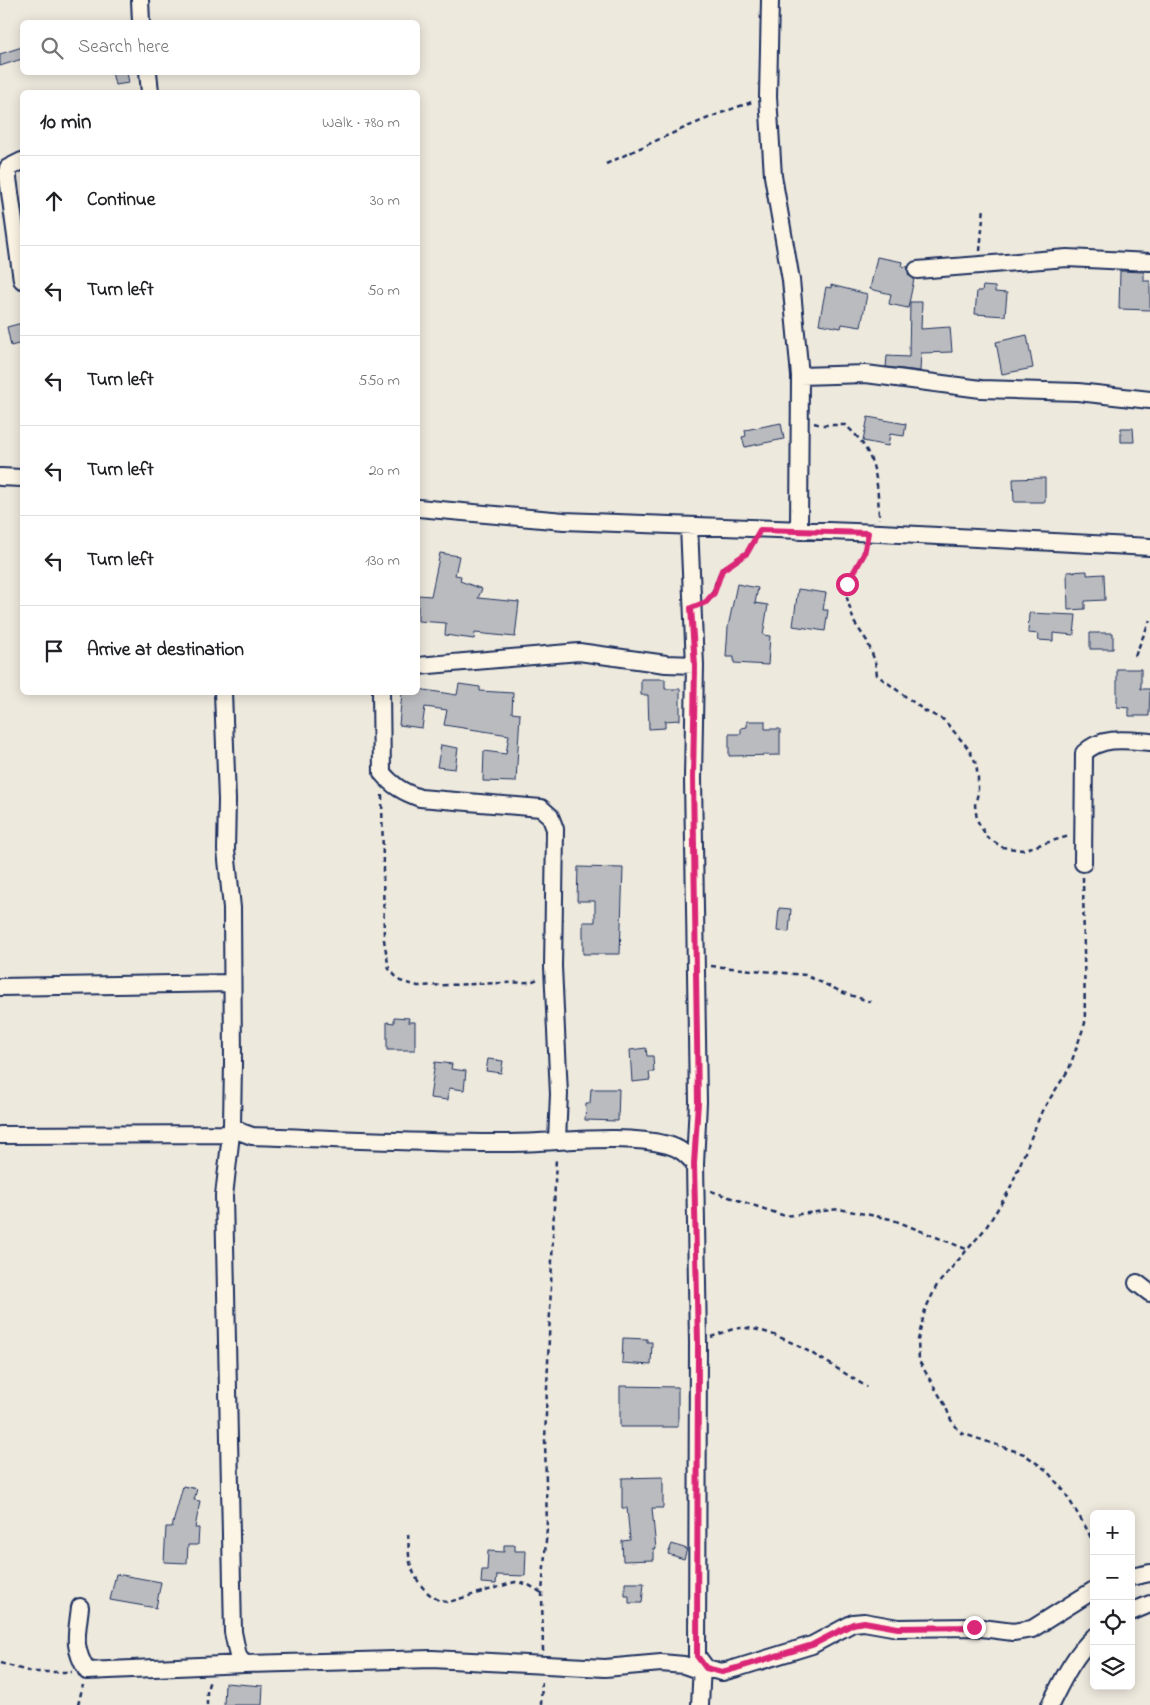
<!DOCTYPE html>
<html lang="en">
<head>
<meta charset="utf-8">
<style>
  :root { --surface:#fff; --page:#f2f2f2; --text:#202124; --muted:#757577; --line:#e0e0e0 }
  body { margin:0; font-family:"Indie Flower",sans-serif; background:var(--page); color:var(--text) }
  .controls { position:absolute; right:15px; bottom:15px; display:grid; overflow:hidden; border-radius:8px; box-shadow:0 2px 12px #0003 }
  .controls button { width:45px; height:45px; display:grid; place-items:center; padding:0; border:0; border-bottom:1px solid var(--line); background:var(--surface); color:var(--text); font:25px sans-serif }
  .stop { position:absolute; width:15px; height:15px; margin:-11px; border:4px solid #db2777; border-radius:50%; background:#fff }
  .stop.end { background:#db2777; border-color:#fff; box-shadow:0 1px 5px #0008 }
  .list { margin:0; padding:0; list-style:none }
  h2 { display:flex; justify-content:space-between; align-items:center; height:65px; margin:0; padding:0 20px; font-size:21px }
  h2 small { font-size:16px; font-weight:400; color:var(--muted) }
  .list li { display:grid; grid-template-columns:32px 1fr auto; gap:15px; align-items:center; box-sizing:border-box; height:90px; padding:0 20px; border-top:1px solid var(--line) }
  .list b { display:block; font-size:19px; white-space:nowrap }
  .list em { font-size:16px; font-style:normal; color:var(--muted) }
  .icon { flex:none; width:28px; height:28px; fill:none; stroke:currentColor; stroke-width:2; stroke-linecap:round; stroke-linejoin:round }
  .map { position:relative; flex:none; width:1150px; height:1705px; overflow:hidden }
  .search { position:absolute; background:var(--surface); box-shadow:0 2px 12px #0003; left:20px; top:20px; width:400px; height:55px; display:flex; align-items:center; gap:12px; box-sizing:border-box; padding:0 18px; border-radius:8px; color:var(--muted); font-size:19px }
  .panel { position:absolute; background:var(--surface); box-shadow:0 2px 12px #0003; left:20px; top:90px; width:400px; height:605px; border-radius:8px }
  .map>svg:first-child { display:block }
  .building { fill:#babbbe; stroke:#1b2f5e }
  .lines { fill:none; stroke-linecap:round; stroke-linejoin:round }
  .minor-casing { stroke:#1b2f5e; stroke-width:20 }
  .path { stroke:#1b2f5e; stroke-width:2.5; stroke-dasharray:5 4; stroke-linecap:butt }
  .minor { stroke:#fcf5e5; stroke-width:16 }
  .route { stroke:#db2777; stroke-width:6 }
</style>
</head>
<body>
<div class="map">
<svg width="1150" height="1705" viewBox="0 0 1150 1705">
  <rect width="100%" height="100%" fill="#eee9dd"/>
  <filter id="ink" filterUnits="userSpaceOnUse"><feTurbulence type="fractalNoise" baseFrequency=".02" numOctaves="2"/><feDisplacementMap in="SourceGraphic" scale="10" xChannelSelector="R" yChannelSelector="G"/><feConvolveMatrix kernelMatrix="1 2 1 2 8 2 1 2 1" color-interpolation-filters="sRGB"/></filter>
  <g filter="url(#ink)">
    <path class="building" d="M22,47v12l-22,7v-12z
      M112,72h15l2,11 -14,2z
      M877,257l26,5 -1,4 6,1 1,8 5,4 -6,29 -19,-4 2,-10 -21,-5z
      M1120,271l24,1v9h6v29l-31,-1z
      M831,285l36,9 -6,33 -19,-3 -1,4 -22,-4 7,-37 5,1z
      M983,286l12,1v5l12,1 -2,23 -30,-2 2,-23h5z
      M910,302h12l-1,27 29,-2 2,25 -31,1 -1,18 -34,-4 1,-11 22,1z
      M22,323v20l-11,3 -4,-19z
      M1027,335l6,33 -31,6 -6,-32z
      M868,417l38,7 -2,12 -14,-2 -2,12 -25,-5z
      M781,423l3,16 -39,8 -3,-10 4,-1 -1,-6z
      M1121,428h12l1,14h-13z
      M1045,478v24h-31l-1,-23z
      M440,553l19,3 -4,19 6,1 -1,5 22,8 -4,9 41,4 -4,35 -40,-4 -1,6 -29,-4 1,-12 -28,-2v-26l13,1z
      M1087,571v4l17,-1 1,26 -20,1v8l-17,1 -1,-38z
      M737,584l21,4 -3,15 13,2 -5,30 7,1 -2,29 -34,-2v-6h-8l2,-30z
      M798,589l28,4 -3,17h5l-3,21 -32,-5z
      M1029,613l47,2 -2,20 -21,-2v8l-15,-1 1,-6 -11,-1z
      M1090,633h23v16h-23z
      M1117,669h24v20h9l-1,27h-20v-8l-12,-1z
      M641,679h24v10h15v31l-15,1v7l-16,1 -1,-34h-7z
      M459,684l21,3v4l33,2 -1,20 8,1 -4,68 -33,-1 1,-30 22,3 3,-19 -65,-10 3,-15 -22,-3 -3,21 -23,-3 3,-33h16v-3l39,6z
      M747,721h18v8h15v26l-51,1v-22h12v-6l6,-1z
      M441,745l17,3 -3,21 -18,-2z
      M578,867l45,1 -3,86h-37v-32h12v-21h-18z
      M779,908l12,1 -2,23 -12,-1z
      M394,1017l15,1 -1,4h7v28h-28v-28l7,1z
      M646,1048l1,8h6l1,16h-5l1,8 -18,2 -2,-32z
      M488,1059l15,2 -2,12 -15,-2z
      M435,1062l17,2 -1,5 15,2 -2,19 -15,-2 -1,12 -18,-2z
      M591,1089h28l-1,32 -33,-1 1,-17h4z
      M623,1338l24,1v3h5l-1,23 -29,-2z
      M620,1386l58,1v40h-58z
      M663,1477v31h-11l4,41 -2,-1v12l-31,1 -1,-20 8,-1 -3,-32h-5v-30z
      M183,1486l14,3 -3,11 6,1 -5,27h4l-1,17h-10l-1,18 -23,-1 2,-35h6z
      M672,1544l15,5 -3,10 -16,-5z
      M504,1545h11v6h11l-1,25 -28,-1 -1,9 -15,-1 1,-13h5l1,-19 16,1z
      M116,1574l45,8 -5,26 -46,-8z
      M625,1583h19l-2,20h-13v-7h-4z
      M225,1683l38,3 -1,19h-38z"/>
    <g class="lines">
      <defs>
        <path id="minor" d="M140,0l1,22
          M770,0l-2,97 5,79 18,104 9,96 -1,155
          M148,72l2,20
          M22,161l-14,7v10l14,102
          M917,270l150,-12 83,4
          M800,376l66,-2 115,15 97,3 72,8
          M0,477l22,1
          M418,508l146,13 316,12 270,14
          M689,526l6,139 -2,114 5,323 -3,62
          M418,666l161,-14 87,12 29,1
          M223,692l4,108 -1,50 6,58 1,155 -1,62 -8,71 9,436 5,24 6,8 188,-5 173,9 56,-5 23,2 17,6
          M381,692l1,81c11,13 21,19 38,25l121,10 9,8 5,13 -2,138 6,127 -2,46
          M1083,863l1,-110c17,-17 43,-13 66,-11
          M0,987l232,-4
          M232,1125l9,7 11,4c86,3 172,7 257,7 50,0 111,-10 159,2 12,3 19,10 27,19l3,179 -1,313 9,12 16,4 15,-4 75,-23 41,-22 11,-1 34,6 76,-1 39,5 19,-3 62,-39
          M0,1135l232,-1
          M1137,1283l13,10
          M1131,1577l19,-4
          M80,1607c-3,28 -8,39 7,64l157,-7
          M1131,1612l19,-8
          M700,1705l2,-40
          M1050,1705c12,-24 24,-50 44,-68"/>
      </defs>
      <use href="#minor" class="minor-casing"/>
      <path class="path" d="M606,164c49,-23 97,-46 149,-63
        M980,251l4,-44
        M814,423l7,2h24c32,26 33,57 34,94
        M866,547l-2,7 -17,30v14l7,24 13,19 8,20 2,14 48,36 19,9 24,28 8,15 2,15v15l-3,12 2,15 10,17 15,10 20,3 47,-14
        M707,602c8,-10 8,-22 15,-32 3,-6 8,-5 13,-8 9,-4 14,-12 18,-20
        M1135,656l15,-36
        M382,795l2,145 5,29 11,12 18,5 113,-4 9,-4
        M1083,877l2,146 -16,46 -27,42 -33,80 -24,38 -48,56 -12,25 -7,30 1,21 26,44 6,15 10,13 63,21 22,16 18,21 24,40 6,15
        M711,966l94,9 39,18 27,9
        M711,1191l74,25 54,-7 52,10 75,30
        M711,1337c9,-3 21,-9 30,-9 37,-1 94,40 126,59
        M408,1534c1,9 0,19 2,28 4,18 20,40 39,40l66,-20 12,2 15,9
        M543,1651l-1,-58 5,-65 -2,-88 11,-283
        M0,1663l31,9h41
        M78,1705l5,-20
        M207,1705v-15l3,-10
        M541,1705l1,-26"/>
      <use href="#minor" class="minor"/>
    </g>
  </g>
  <g class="lines" filter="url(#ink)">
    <path class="route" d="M847,584l17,-30 4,-21 -108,-3 -13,23 -25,17 -8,23 -8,9 -15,6 4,58 -2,113 5,323 -4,62 4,179 -1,313 9,12 16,4 15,-4 75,-23 41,-21 11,-2 34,6 76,-1"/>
  </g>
</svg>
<div class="controls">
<button>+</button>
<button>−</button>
<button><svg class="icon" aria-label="locate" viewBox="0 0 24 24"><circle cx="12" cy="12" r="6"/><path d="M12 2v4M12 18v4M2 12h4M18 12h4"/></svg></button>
<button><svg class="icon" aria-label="layers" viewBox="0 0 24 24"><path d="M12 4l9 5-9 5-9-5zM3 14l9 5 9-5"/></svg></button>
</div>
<div class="stop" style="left:847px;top:584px"></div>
<div class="stop end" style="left:974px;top:1627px"></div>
<div class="search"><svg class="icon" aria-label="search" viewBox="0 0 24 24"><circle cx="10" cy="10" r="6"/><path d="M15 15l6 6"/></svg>Search here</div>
<section class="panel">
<h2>10 min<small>Walk · 780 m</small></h2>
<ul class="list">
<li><svg class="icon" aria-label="ahead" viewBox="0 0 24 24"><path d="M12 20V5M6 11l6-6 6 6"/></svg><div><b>Continue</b></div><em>30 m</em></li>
<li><svg class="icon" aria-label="left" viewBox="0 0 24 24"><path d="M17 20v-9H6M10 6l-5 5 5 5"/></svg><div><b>Turn left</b></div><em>50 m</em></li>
<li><svg class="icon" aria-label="left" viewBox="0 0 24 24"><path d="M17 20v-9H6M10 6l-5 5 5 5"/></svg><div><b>Turn left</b></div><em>550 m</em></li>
<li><svg class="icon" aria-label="left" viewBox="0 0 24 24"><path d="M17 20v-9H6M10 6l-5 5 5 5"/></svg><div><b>Turn left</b></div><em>20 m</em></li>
<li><svg class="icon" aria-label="left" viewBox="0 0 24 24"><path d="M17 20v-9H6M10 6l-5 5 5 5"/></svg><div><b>Turn left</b></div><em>130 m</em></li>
<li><svg class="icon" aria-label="arrive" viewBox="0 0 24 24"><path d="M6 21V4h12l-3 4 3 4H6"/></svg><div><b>Arrive at destination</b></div></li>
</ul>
</section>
</div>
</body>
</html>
